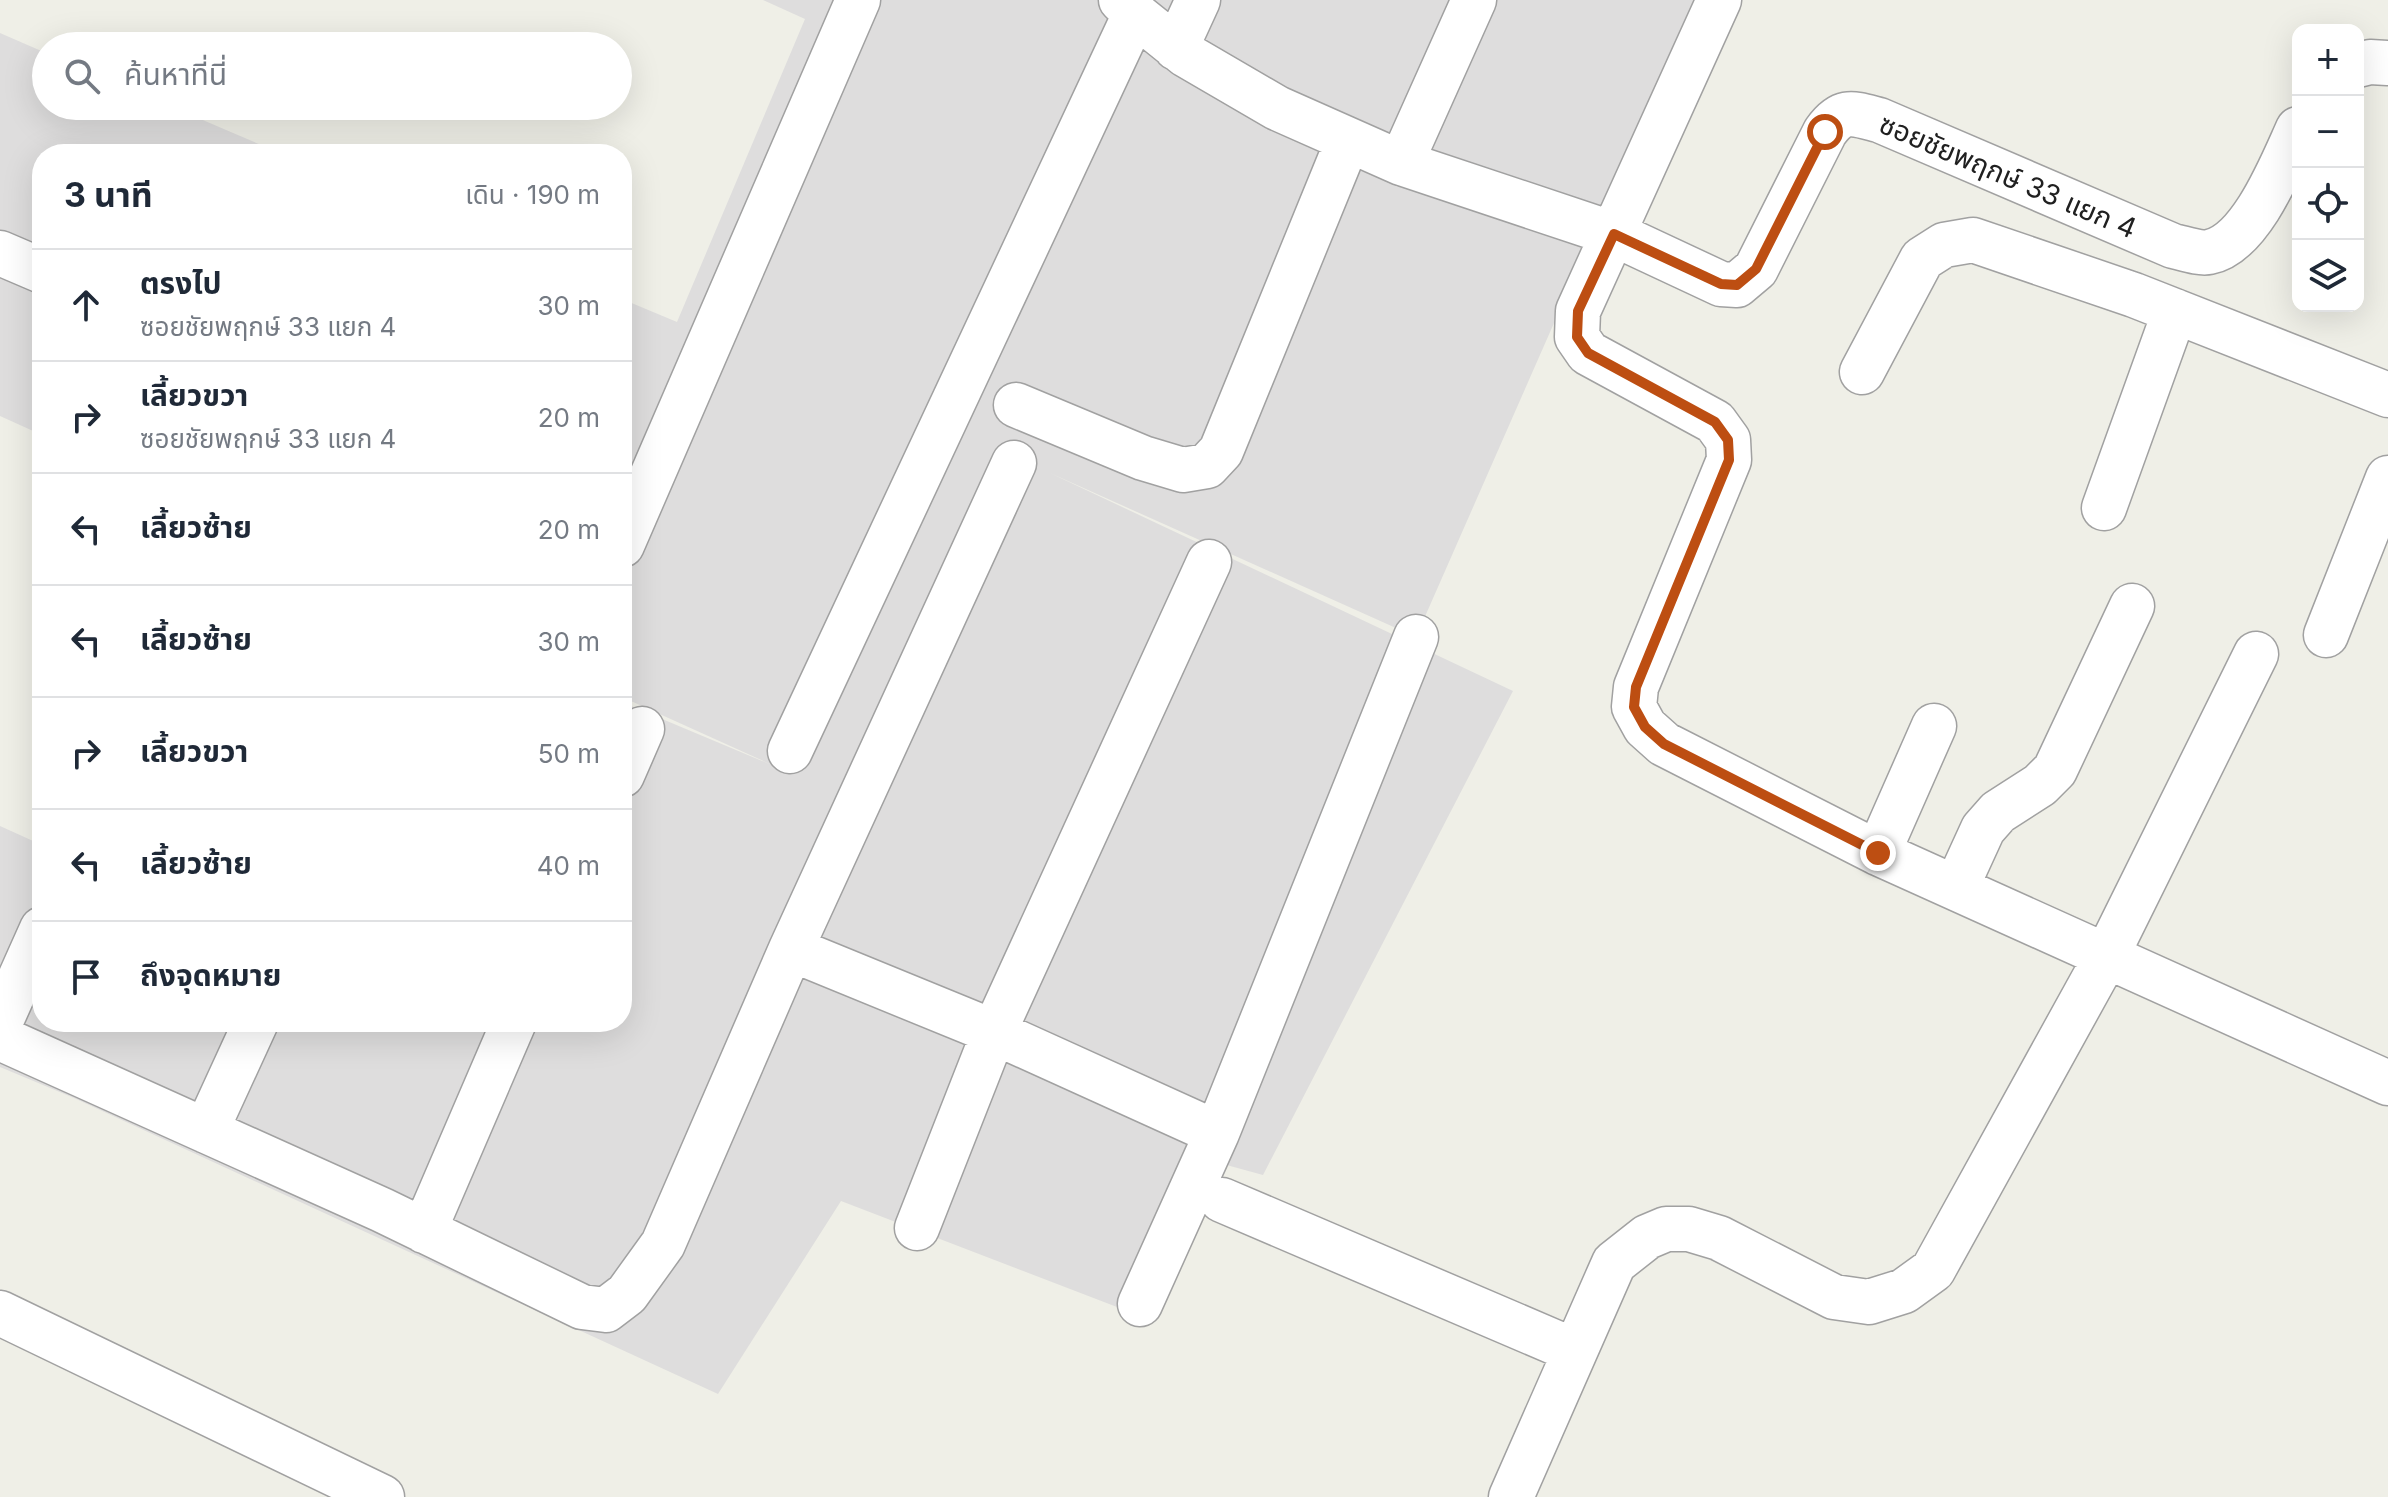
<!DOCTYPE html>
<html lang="th">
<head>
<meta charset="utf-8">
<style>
  :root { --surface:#fff; --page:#f2f2f3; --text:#1f2937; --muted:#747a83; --line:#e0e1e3 }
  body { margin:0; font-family:Inter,"Noto Sans Thai",sans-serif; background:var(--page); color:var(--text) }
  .controls { position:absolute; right:24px; top:24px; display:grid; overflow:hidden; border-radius:16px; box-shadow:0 8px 32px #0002 }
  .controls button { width:72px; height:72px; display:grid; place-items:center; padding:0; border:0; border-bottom:2px solid var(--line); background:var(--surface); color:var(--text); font:40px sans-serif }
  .stop { position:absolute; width:24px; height:24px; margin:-18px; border:6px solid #bd4e12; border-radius:50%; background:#fff }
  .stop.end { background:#bd4e12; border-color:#fff; box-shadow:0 2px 8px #0008 }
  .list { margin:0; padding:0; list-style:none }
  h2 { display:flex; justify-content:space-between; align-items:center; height:104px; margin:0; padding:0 32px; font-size:34px }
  h2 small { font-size:26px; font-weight:400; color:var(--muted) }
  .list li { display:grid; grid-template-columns:52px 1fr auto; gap:24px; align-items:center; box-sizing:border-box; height:112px; padding:0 32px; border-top:2px solid var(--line) }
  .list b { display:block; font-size:30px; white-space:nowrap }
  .list p { margin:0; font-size:26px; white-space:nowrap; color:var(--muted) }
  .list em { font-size:26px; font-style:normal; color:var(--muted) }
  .icon { flex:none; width:44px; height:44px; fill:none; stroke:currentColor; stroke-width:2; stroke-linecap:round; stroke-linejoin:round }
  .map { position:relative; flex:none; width:2388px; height:1497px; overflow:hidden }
  .search { position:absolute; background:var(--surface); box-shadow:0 8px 32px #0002; left:32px; top:32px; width:600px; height:88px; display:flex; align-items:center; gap:20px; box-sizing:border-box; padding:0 28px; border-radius:44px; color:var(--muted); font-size:30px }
  .panel { position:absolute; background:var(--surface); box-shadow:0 8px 32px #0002; left:32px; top:144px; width:600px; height:888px; border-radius:32px }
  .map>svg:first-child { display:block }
  .residential { fill:#dedddd }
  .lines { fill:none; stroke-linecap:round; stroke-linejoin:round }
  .minor-casing { stroke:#a1a1a1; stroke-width:47 }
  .minor { stroke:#fff; stroke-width:44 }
  .route { stroke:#bd4e12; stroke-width:10 }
  .labels { text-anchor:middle; stroke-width:6; stroke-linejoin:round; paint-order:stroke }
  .street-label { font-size:28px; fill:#202020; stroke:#fff }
</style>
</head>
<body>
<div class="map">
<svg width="2388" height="1497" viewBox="0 0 2388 1497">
  <rect width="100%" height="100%" fill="#efefe7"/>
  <path class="residential" d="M763,0h933l-280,637 -366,-164 463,218 -250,484 -51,-14 -82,151 -289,-111 -123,193 -644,-296 -74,-31v-241l42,19v177h405l20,9 4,-9h151l2,-319 148,62 -150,-68v-398l55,23 128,-303z
    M0,33l46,20v53h124l112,48h-240v281l-42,-19z"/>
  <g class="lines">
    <defs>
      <path id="minor" d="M1121,0l14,14 51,41 91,53 124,55 213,71 107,50 16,1 19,-16 69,-137c17,-24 27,-19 54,-12l294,126c10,2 26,8 36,6 42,-8 73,-88 89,-123
        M1719,0l-141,311 -1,26 11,16 127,69 13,18 1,20 -93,227 -2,20 11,20 19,17 214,109 510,230
        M1176,48l22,-48
        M2358,65l12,-3 18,1
        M1401,163l73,-163
        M0,253l42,18
        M1862,372l60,-113 22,-14 29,-5 161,55 254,100
        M1016,405l127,53 40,12 24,-4 14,-15 127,-311
        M2104,508l71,-197
        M622,545l236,-545
        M2326,635l62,-157
        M790,751l345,-737
        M622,775l20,-46
        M1878,853l56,-127
        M1956,888l27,-59 15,-17 42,-27 15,-15 77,-164
        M791,949l203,83 223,101 -77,171
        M0,1023l42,-94
        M0,1038l382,172 200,97 24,3 21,-16 36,-50 128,-295 223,-486
        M206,1131l50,-109
        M1217,1133l199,-496
        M1222,1200l353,151
        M917,1228l77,-196 215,-470
        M424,1231l90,-209
        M0,1313l382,184
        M1511,1497l103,-234 33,-26 19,-8h23l30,9 115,59 35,5 35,-11 29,-21 174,-315 149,-301"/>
    </defs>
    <use href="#minor" class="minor-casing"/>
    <use href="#minor" class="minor"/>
  </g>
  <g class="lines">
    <path class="route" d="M1825,132l-69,137 -19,16 -16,-1 -107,-50 -36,77 -1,26 11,16 127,69 13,18 1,20 -93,227 -2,20 11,20 19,17 214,109"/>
  </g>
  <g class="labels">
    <g class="street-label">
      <text transform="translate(2008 176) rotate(23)" y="10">ซอยชัยพฤกษ์ 33 แยก 4</text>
    </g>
  </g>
</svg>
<div class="controls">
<button>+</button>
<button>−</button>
<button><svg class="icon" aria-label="locate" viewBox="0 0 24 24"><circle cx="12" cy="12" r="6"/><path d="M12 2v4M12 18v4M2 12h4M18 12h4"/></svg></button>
<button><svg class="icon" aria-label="layers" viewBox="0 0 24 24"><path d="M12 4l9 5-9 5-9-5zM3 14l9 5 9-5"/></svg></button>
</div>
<div class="stop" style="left:1825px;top:132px"></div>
<div class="stop end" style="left:1878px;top:853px"></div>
<div class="search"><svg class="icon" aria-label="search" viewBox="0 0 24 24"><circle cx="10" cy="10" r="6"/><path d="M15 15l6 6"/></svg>ค้นหาที่นี่</div>
<section class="panel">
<h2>3 นาที<small>เดิน · 190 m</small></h2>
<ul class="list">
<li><svg class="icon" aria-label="ahead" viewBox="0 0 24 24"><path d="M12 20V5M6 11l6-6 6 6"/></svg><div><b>ตรงไป</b><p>ซอยชัยพฤกษ์ 33 แยก 4</p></div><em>30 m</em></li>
<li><svg class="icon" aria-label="right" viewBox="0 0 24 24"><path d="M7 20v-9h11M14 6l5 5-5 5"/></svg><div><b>เลี้ยวขวา</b><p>ซอยชัยพฤกษ์ 33 แยก 4</p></div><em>20 m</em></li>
<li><svg class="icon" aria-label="left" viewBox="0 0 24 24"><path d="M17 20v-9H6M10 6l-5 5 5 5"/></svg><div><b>เลี้ยวซ้าย</b></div><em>20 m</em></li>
<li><svg class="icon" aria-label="left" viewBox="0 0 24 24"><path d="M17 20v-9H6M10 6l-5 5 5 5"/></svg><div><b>เลี้ยวซ้าย</b></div><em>30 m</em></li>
<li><svg class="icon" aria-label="right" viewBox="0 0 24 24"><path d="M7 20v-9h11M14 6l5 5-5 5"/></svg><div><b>เลี้ยวขวา</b></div><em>50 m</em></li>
<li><svg class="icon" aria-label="left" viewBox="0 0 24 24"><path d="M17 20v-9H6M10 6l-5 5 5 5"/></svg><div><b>เลี้ยวซ้าย</b></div><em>40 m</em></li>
<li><svg class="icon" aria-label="arrive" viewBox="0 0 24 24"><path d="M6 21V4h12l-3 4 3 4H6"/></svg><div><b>ถึงจุดหมาย</b></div></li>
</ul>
</section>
</div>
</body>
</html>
